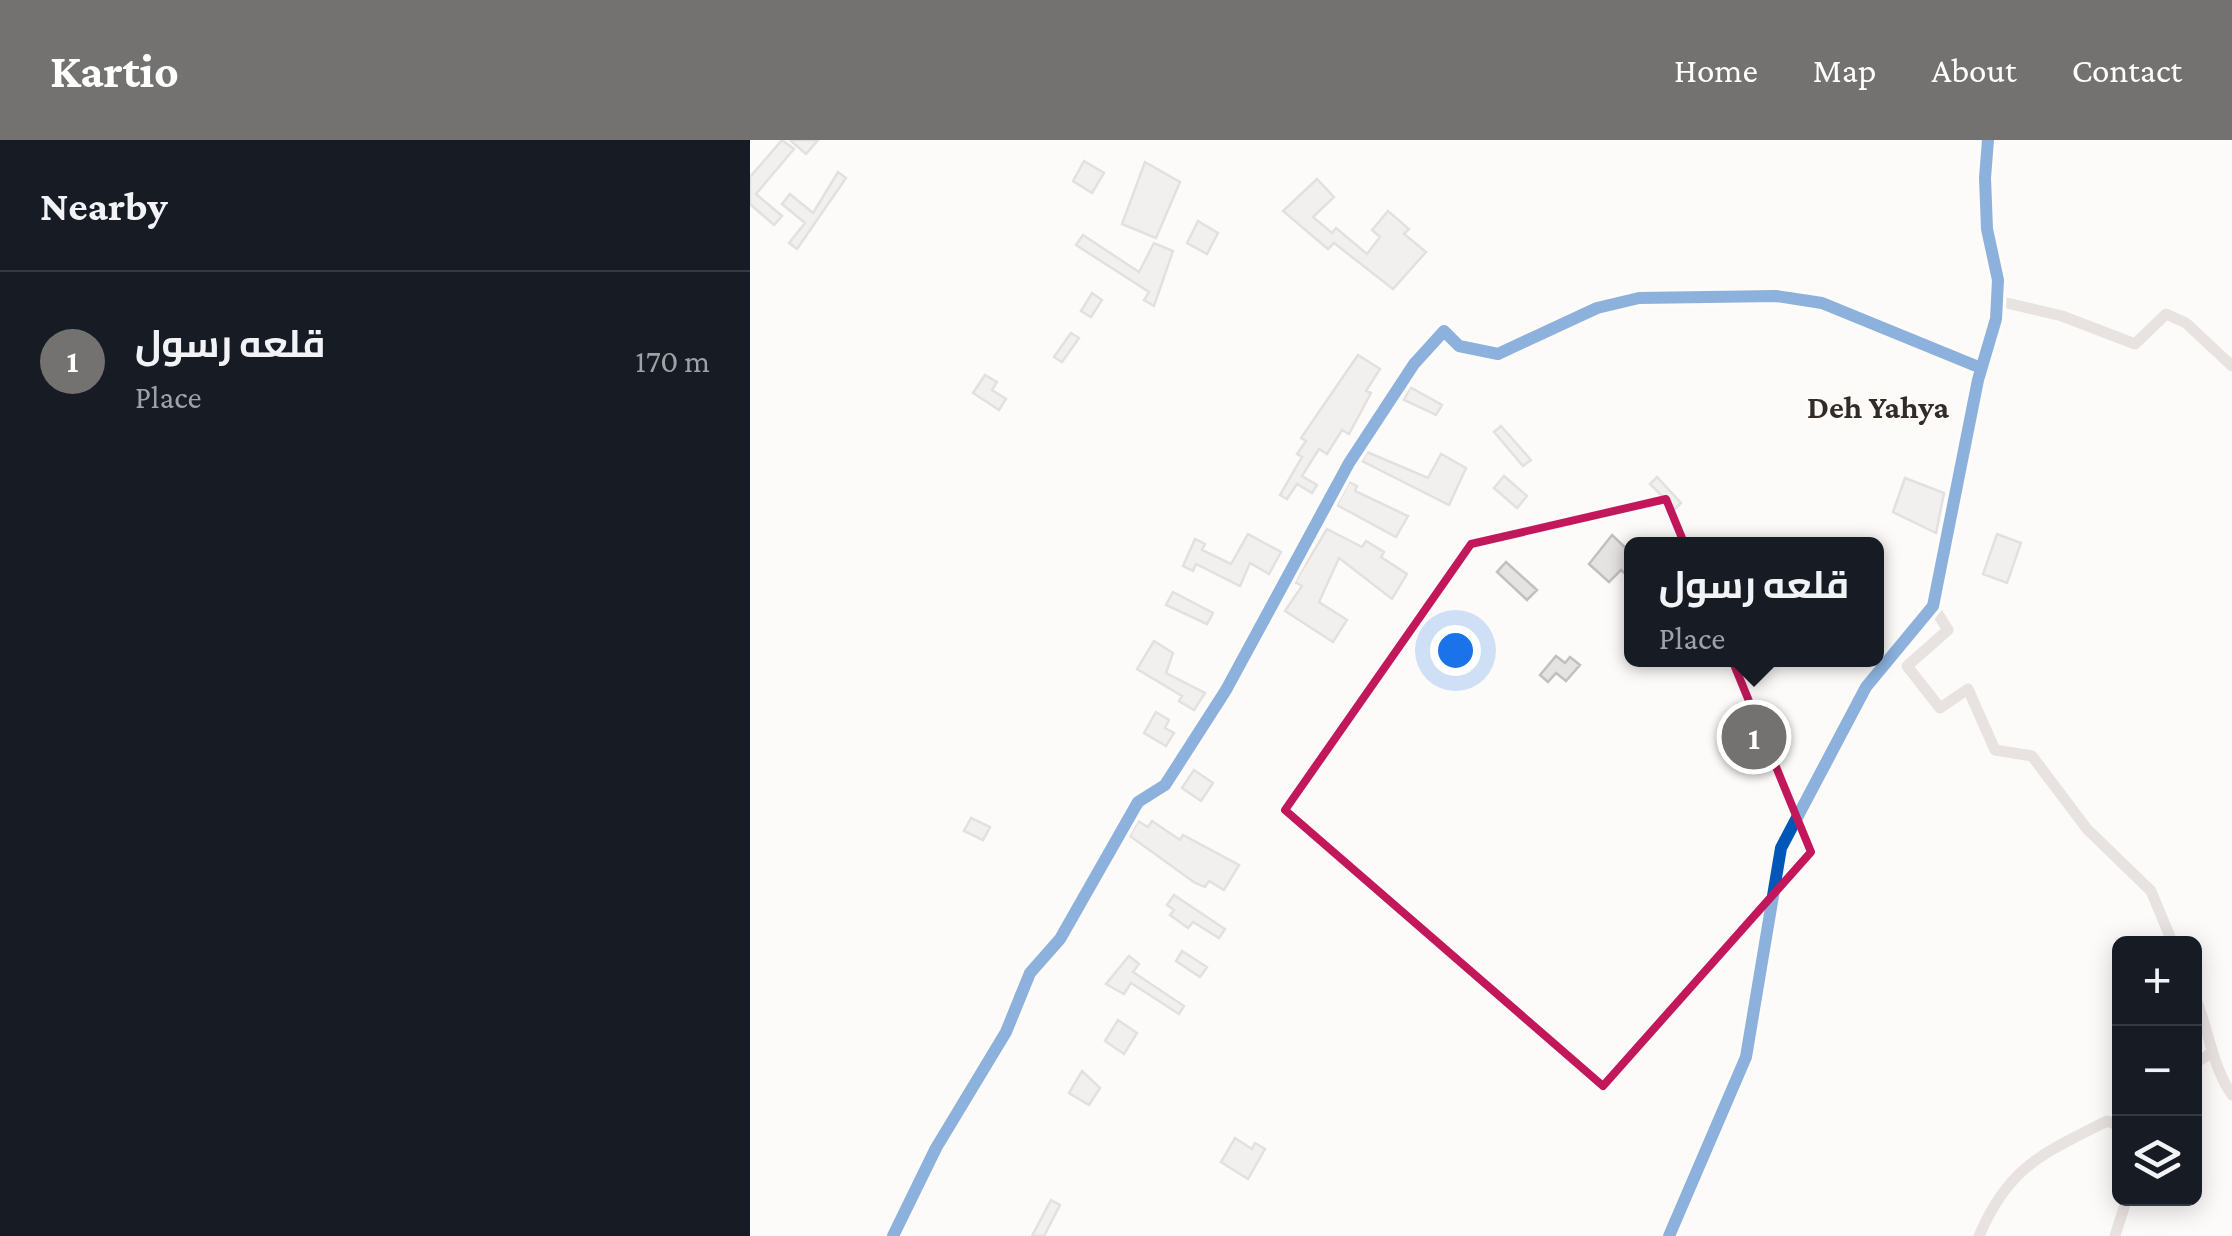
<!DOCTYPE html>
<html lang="en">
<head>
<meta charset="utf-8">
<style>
  :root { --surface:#171b24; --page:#242831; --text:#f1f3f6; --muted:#9ea1a6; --line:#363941; --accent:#747271 }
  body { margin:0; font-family:"Crimson Pro",Cairo,serif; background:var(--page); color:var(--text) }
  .controls { position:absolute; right:30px; bottom:30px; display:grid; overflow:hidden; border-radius:15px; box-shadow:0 5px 25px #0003 }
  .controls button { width:90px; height:90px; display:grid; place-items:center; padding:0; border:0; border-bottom:2px solid var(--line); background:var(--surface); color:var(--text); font:50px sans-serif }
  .you { position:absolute; left:705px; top:510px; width:35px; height:35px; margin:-25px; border:8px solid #fff; border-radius:50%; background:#1a73e8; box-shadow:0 0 0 15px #1a73e833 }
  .badge { display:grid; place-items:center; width:65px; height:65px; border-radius:50%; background:var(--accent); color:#fff; font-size:32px; font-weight:700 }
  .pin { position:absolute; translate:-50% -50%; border:5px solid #fff; box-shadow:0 2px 10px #0006 }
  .popup { position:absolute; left:874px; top:397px; width:260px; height:130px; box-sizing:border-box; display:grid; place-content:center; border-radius:15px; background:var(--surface); filter:drop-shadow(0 2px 8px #0005); font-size:32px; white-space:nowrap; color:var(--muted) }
  .popup b { font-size:38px; color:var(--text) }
  .popup::after { content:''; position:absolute; left:50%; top:100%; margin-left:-20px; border:20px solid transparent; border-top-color:var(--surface) }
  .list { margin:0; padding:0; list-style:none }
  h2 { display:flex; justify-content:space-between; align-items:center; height:130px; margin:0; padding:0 40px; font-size:42px }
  h2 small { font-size:32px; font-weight:400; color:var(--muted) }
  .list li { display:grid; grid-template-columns:65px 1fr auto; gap:30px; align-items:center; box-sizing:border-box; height:180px; padding:0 40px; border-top:2px solid var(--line) }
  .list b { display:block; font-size:38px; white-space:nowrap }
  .list p { margin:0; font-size:32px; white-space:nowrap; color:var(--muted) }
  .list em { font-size:32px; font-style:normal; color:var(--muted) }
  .icon { flex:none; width:55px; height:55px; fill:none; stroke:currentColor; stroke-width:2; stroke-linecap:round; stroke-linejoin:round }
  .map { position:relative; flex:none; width:1482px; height:1096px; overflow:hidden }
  header { display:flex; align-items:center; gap:60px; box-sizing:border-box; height:140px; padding:0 50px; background:var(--accent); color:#fff }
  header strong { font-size:48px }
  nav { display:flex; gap:55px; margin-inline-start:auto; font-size:35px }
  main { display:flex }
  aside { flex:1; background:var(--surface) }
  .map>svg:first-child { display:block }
  .building { fill:#e5e3e2; stroke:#c2c0bf; stroke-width:2.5 }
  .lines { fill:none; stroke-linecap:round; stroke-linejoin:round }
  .street { stroke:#cec5c1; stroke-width:11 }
  .secondary { stroke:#c6bbb5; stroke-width:15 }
  .cycleway-casing { stroke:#fefbf9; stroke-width:19 }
  .cycleway { stroke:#0057b8; stroke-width:12 }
  .marked { fill:none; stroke:#c2185b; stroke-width:8; stroke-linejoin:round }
  .labels { text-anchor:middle; stroke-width:8; stroke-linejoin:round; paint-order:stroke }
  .quarter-label { font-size:32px; font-weight:bold; fill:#322c29; stroke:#fefbf9 }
</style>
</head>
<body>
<header>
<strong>Kartio</strong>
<nav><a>Home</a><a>Map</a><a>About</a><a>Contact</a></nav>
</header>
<main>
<aside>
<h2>Nearby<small></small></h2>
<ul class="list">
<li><span class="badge">1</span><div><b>قلعه رسول</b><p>Place</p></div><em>170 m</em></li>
</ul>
</aside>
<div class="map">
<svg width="1482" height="1096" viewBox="0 0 1482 1096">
  <rect width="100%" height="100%" fill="#fdfbfa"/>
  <path class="building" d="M32,0l12,9 -38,45 26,22 -8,9 -24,-21v-27z
    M40,0h28l-12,14z
    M334,21l20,12 -12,20 -19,-12z
    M395,22l35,20 -24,56 -34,-14z
    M88,32l8,6 -49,71 -8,-6 16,-20 -23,-19 8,-10 23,19z
    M567,39l17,18 -21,20 19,16 4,-5 31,26 13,-17 -8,-7 16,-19 21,18 -5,5 22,18 -33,37 -59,-46 -6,6 -45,-38z
    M448,81l20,12 -11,21 -20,-11z
    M333,95l56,37 15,-29 19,8 -19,55 -10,-6 5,-8 -73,-47z
    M342,153l10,7 -11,17 -10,-6z
    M321,193l8,5 -17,24 -8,-5z
    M608,215l22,14 -14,22 5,2 -22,41 -7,-4 -15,24 -8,-5 -17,27 15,9 -5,8 -15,-9 -10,15 -7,-4 22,-38 -5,-3 9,-13 -5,-3z
    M235,235l12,7 -5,8 14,9 -7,11 -26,-17z
    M660,247l32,18 -6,10 -32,-15z
    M751,286l30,34 -8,6 -29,-34z
    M617,312l61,26 13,-24 25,14 -17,37 -87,-44z
    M754,336l23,20 -10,12 -23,-20z
    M907,337l24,26 -6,6 -25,-25z
    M1155,338l39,15 -8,40 -43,-21z
    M599,342l8,4 -2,5 53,25 -12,21 -59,-32z
    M577,389l35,18 4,-6 18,11 -3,5 26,17 -15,25 -53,-41 -20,44 28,18 -14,22 -48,-31 17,-25 -7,-4z
    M498,394l33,18 -12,22 -19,-11 -10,23 -44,-22 -3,7 -10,-5 12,-27 10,5 -3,6 29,14z
    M1247,394l24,9 -14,40 -24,-9z
    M862,395l20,19v26l-11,-10 -12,12 -20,-18z
    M756,422l31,28 -10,10 -30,-28z
    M423,452l40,21 -6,11 -41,-19z
    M404,501l19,12 -7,20 39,20 -11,17 -15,-9 3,-5 -45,-27z
    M806,516l9,7 5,-6 10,8 -14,16 -10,-8 -8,9 -8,-7z
    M406,572l13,8 -4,8 9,5 -8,13 -22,-13z
    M444,630l19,13 -12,18 -19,-13z
    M221,678l19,9 -7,13 -19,-9z
    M388,681l10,6 4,-6 28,19 3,-5 56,30 -15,25 -15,-9 -4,6 -10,-4 -65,-47z
    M424,755l51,34 -6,9 -26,-16 -5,6 -18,-13 4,-5 -7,-5z
    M432,811l25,16 -7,10 -24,-16z
    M379,816l10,8 -6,8 51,34 -5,8 -48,-31 -7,11 -18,-10z
    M368,880l19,13 -13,21 -19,-13z
    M332,931l18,17 -11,17 -20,-12z
    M485,998l17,11 3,-6 10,6 -17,30 -27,-17z
    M301,1060l9,5 -16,31h-12z"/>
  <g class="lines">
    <path class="street" d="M1248,161l64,15 73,28 31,-30 20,9 46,43
      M1183,466l15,24 -41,36 33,42 28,-19 27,61 37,6 55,73 64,62 22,53
      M1444,854c15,35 17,70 38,101
      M1444,924l17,-11
      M143,1096l43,-88 70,-116 24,-59 30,-34 78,-137 27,-17 61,-95 123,-227 65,-99 30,-33 15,15 39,8 99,-46 42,-10 137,-2 46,7 159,65
      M1229,1096c30,-70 63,-82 128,-115l13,5
      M1365,1096l12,-38"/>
    <path class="secondary" d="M919,1096l77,-179 35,-209 85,-161 67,-81 45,-226 18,-61 2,-39 -11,-51 -2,-51 3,-38"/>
    <defs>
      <path id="cycleway" d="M143,1096l43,-88 70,-116 24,-59 30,-34 78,-137 27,-17 61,-95 123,-227 65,-99 30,-33 15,15 39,8 99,-46 42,-10 137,-2 46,7 159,65
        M919,1096l77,-179 35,-209 85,-161 67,-81 45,-226 18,-61 2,-39 -11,-51 -2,-51 3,-38"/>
    </defs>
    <use href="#cycleway" class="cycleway-casing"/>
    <use href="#cycleway" class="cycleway"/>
  </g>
  <path d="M0 0H1482V1096H0ZM916,359l145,353 -208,234 -318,-276 186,-266z" fill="#fdfbfa" fill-opacity=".55" fill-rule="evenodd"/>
  <path class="marked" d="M916,359l145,353 -208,234 -318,-276 186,-266z"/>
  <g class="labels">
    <g class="quarter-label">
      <text x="1128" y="278">Deh Yahya</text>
    </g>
  </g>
</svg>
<div class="controls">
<button>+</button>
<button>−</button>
<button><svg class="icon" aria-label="layers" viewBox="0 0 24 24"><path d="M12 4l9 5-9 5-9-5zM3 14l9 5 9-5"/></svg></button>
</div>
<div class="you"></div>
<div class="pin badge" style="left:1004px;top:597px">1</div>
<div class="popup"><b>قلعه رسول</b>Place</div>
</div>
</main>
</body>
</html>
